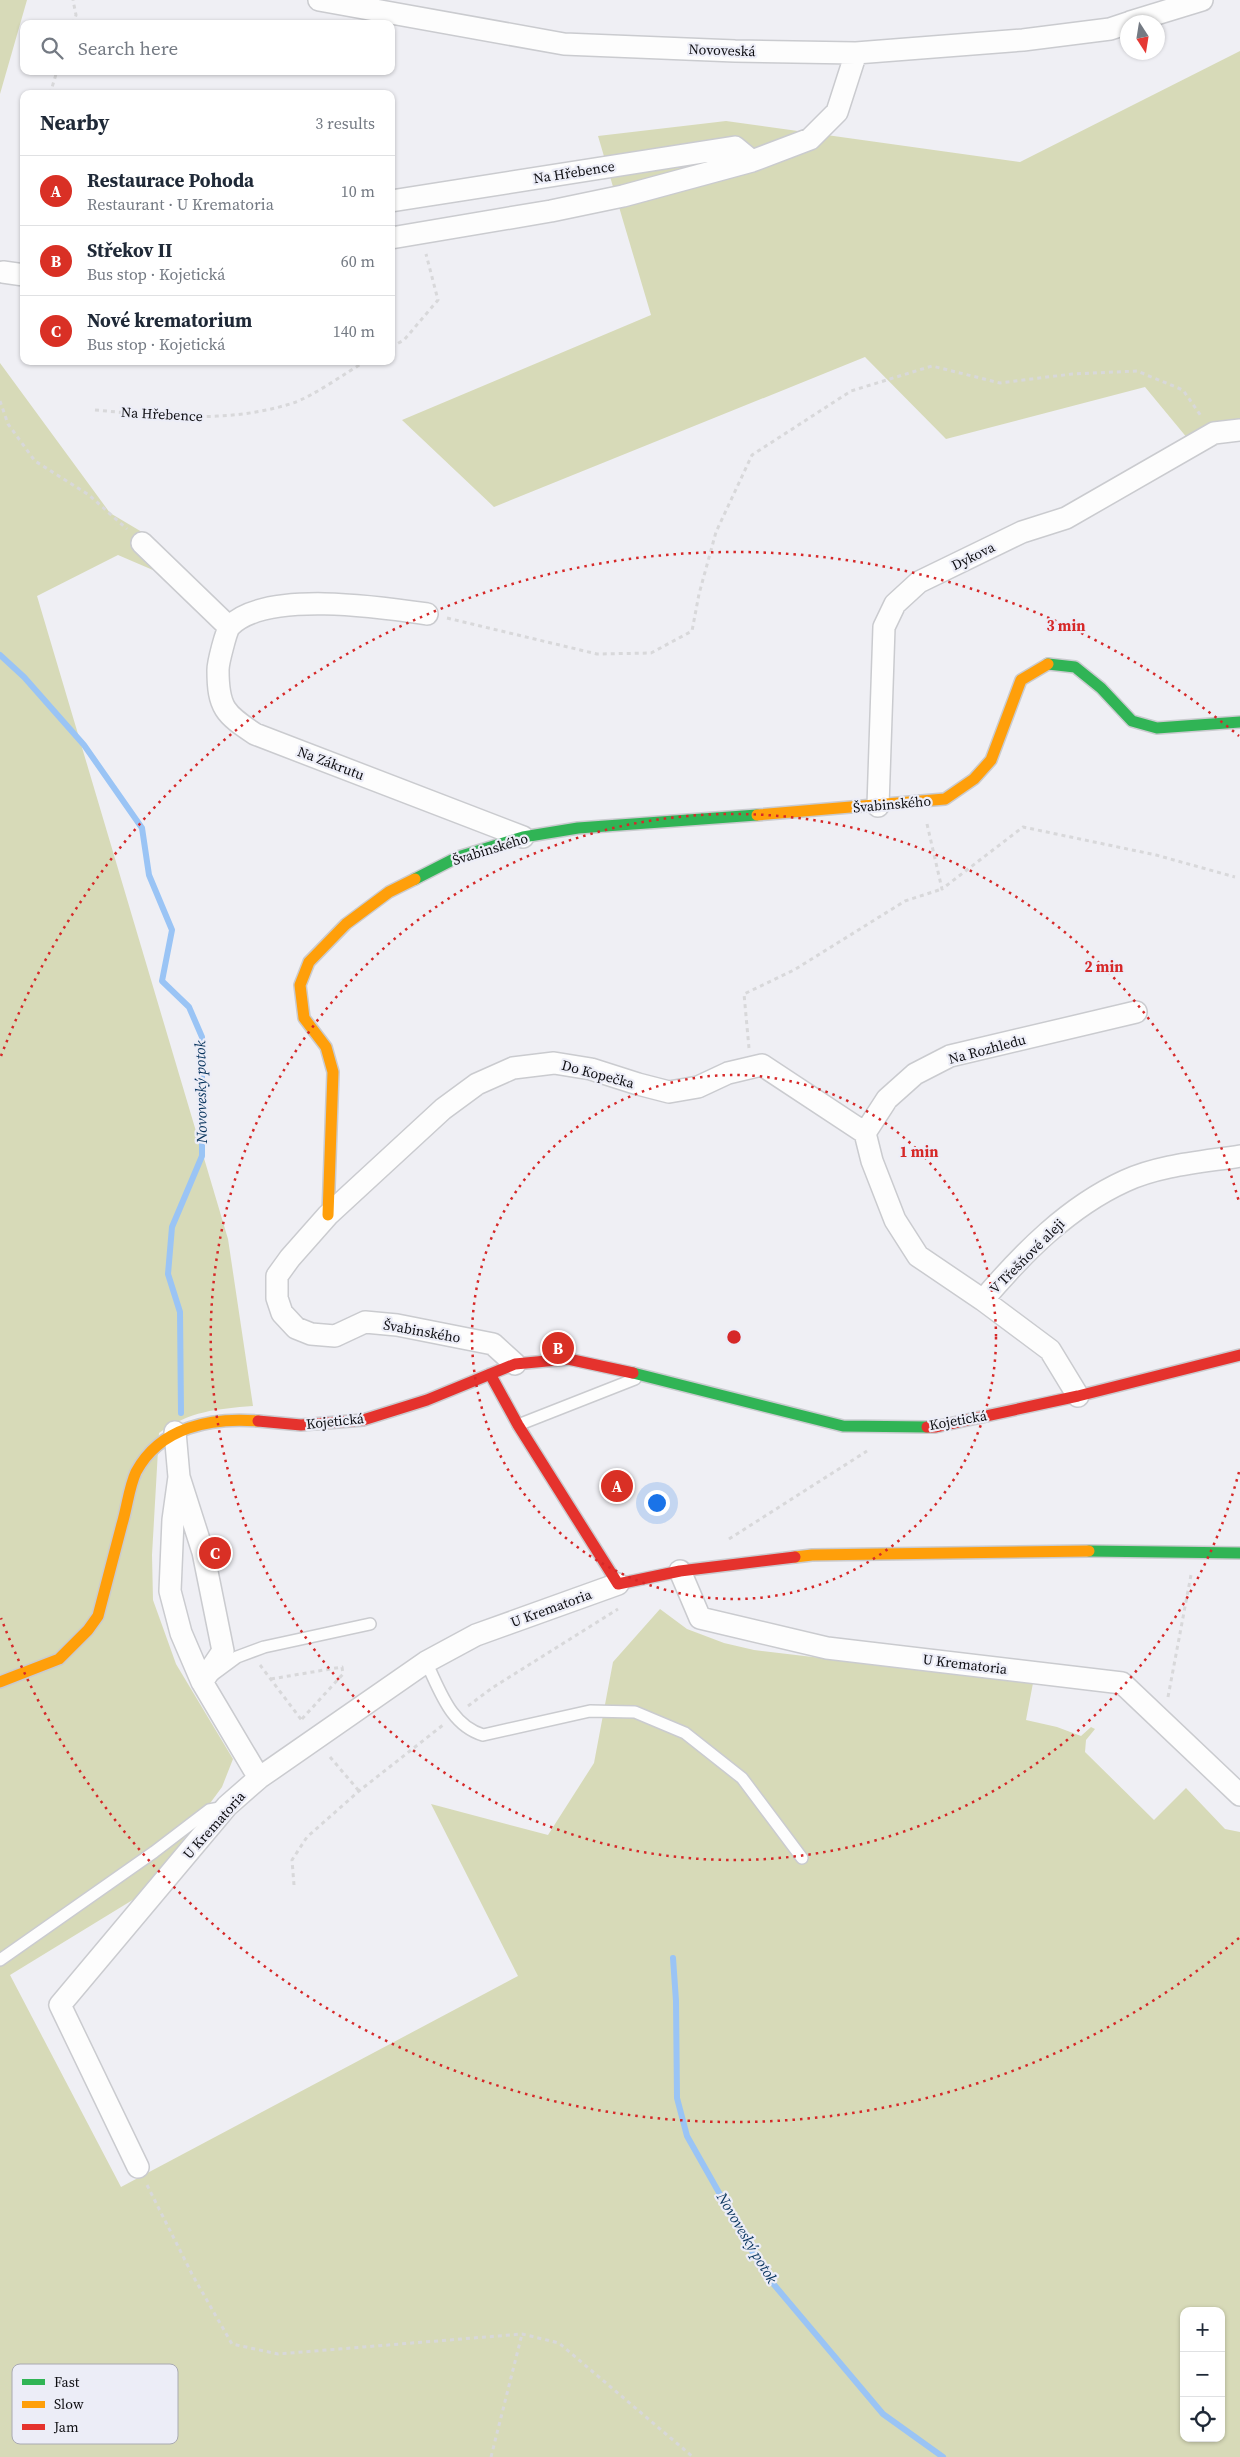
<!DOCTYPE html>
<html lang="en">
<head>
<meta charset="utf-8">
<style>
  :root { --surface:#fff; --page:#f2f2f3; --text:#1f2937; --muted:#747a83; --line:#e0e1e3; --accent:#d93025 }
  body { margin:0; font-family:"Source Serif 4",serif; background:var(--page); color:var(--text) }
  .controls { position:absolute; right:15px; bottom:15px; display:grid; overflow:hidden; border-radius:10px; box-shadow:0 1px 4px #0004 }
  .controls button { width:45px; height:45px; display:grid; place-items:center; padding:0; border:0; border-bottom:1px solid var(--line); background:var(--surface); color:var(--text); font:25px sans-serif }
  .compass { position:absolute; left:1120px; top:15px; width:45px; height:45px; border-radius:50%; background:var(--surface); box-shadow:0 1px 4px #0004; rotate:168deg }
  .you { position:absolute; left:656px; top:1502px; width:18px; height:18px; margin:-12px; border:4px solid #fff; border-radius:50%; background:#1a73e8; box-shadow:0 0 0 8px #1a73e833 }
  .badge { display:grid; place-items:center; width:32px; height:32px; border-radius:50%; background:var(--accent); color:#fff; font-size:16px; font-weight:700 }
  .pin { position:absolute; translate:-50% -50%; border:2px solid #fff; box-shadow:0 1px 5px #0006 }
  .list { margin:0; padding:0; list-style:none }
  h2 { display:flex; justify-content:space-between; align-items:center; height:65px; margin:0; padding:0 20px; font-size:21px }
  h2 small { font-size:16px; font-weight:400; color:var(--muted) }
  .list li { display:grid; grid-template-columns:32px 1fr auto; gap:15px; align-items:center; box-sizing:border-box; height:70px; padding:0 20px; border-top:1px solid var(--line) }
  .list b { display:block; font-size:19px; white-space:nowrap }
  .list p { margin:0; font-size:16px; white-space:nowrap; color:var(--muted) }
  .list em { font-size:16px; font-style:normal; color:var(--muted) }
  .icon { flex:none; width:28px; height:28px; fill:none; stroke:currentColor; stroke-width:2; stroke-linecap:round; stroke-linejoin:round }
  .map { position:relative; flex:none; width:1240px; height:2457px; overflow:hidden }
  .search { position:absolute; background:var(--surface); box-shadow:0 1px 4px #0004; left:20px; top:20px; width:375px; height:55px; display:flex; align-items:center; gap:12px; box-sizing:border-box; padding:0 18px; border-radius:10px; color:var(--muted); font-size:19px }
  .panel { position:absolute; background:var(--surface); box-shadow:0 1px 4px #0004; left:20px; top:90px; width:375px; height:275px; border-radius:10px }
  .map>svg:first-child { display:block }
  .green { fill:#d7dab8; fill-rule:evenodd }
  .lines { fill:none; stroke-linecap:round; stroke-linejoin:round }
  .stream { stroke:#9ac4f5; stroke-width:6 }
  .lane-casing { stroke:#cacbcf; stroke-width:14 }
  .street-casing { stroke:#cacbcf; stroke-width:24 }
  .fast-casing { stroke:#cacbcf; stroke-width:14 }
  .slow-casing { stroke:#cacbcf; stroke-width:14 }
  .jam-casing { stroke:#cacbcf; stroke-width:14 }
  .path { stroke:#d8d8da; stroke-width:3; stroke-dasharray:4 4; stroke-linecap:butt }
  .lane { stroke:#fdfdfd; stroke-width:11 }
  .street { stroke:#fdfdfd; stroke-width:21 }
  .fast { stroke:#30b455; stroke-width:11 }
  .slow { stroke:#ff9f0a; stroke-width:11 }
  .jam { stroke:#e5322d; stroke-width:11 }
  .ring { fill:none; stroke:#d62828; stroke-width:2.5; stroke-dasharray:2.5 5 }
  .labels { text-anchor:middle; stroke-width:4.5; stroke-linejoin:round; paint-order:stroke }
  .street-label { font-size:14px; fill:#0e0e12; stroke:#ecedf7 }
  .water-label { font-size:15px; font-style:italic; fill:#05325c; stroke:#ecedf7 }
  .key { fill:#ecedf7; stroke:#a9aab2; stroke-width:1 }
  .key-label { font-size:14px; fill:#0e0e12 }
  .centre { fill:#d62828; stroke:#ecedf7; stroke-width:2.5 }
  .ring-label { font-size:15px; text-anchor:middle; font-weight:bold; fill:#d62828; stroke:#ecedf7; stroke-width:4.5; stroke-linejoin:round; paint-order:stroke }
</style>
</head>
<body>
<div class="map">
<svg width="1240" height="2457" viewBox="0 0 1240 2457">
  <rect width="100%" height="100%" fill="#efeff4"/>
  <path class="green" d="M0,0h27l-27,94z
    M1240,51v382l-52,6 -43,-52 -199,52 -81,-82 -371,150 -92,-87 249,-105 -53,-179 128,-15 294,41z
    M0,363l110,150 37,22 64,60 -93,-40 -81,41 191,643 25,167c-37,3 -63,5 -94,27l-7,122 1,45 23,64 57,95 -11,28 -78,106 -134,82 111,212 397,-211 -87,-172 117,31 46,-72 19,-101 47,-53 27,20 37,14 30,7 279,33 -7,37 31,7 24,9 10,-9 4,2 -9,11 -1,12 69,68 32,-32 39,41 15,3v625h-1240zM1184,2311h37v127h-37z"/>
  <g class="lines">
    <path class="stream" d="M0,655l24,22 60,68 58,83 7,47 23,55 -10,51 27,26 13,30v119l-30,71 -4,47 12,38 1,101
      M673,1958l3,43 1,97 10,38 78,138 118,140 60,43"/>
    <defs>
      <path id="lane" d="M518,1425l117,-46
        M426,1662c14,28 24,63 57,73l107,-24 45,1 50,21 57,45 60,80
        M214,1674l23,-17 27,-10 106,-23
        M0,1960l154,-108 55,-42 16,-3"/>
      <path id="street" d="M319,0l245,44 171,7 121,2 167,-13 87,-11 18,-6
        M1130,22l72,-22
        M391,201l344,-54 17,14 58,-22 27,-27 19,-59
        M391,238l160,-27 72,-15 129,-35
        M3,272l21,3
        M142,543l87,84
        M427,614c-47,-7 -161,-24 -197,12 -4,5 -12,37 -12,44 0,38 7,44 37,64l268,103
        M878,806l6,-179 11,-23 24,-22 103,-50 44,-14 148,-85 26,-3
        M865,1133l7,28 23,59 23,36 65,44 67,50 28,46
        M865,1133l22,-34 28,-25 35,-18 186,-44
        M983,1300c40,-47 85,-93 142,-119 35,-16 77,-19 115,-25
        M515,1364l-22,-20 -96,-19 -32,-3 -30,14 -24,-2 -15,-6 -14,-15 -5,-15v-22l13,-18 38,-43 115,-106 34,-25 36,-16 41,-5 37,6 47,15 31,8 29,-5 30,-14 34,-8 103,68
        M175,1432l4,45 24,75 20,99 -21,31
        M179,1477l-6,43 -3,71 11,42 21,49 57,96
        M680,1571l20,47 127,30 295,35 118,112
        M138,2167l-78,-162 167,-199 32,-28 167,-116 50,-27 142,-51"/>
      <path id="fast" d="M1048,664l27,3 26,21 31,33 25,7 83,-6
        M415,879l43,-22 65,-20 55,-9 179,-13
        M633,1373l210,53 84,1
        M1089,1551l151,2"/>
      <path id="slow" d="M757,815l188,-16 29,-20 17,-19 30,-80 27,-16
        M328,1215l5,-143 -7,-25 -22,-29 -4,-33 9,-23 37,-38 43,-32 26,-13
        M795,1557l17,-2 277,-4
        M0,1682l59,-23 29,-29 10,-14c8,-31 16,-61 24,-92 5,-16 7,-37 14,-52 24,-45 75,-55 122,-51"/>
      <path id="jam" d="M490,1374l28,51 100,159 62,-13 115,-14
        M258,1421l43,4 62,-5 64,-20 88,-36 53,-5 65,14
        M927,1427h8l143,-31 162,-41"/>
    </defs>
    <use href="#lane" class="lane-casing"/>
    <use href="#street" class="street-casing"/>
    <use href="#fast" class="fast-casing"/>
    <use href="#slow" class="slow-casing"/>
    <use href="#jam" class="jam-casing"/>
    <path class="path" d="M73,24l3,-9 -3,-15
      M50,94l7,-23
      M391,347l13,-7 34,-40 -12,-46
      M0,401l8,23 27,37 54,34 38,34
      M95,410c66,6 133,14 198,-7 19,-6 54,-31 73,-42
      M447,618l150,36 54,-1 41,-22 7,-37 17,-62 36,-77 99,-64 81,-25 68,17 72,-9 65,-3 46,19 18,26
      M927,824l15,65 81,-62 133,28 79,22
      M749,1048l-5,-54 50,-24 111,-69 37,-12
      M729,1539l138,-88
      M260,1665l43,57
      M271,1679l71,-12 1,7 -42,46
      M1168,1697l23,-122
      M468,1706l24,-18 126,-79
      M330,1757l29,34
      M294,1885l-2,-25 15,-23 52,-46 84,-66
      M147,2185l46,91 39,68 46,10 244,-20 37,9 134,114
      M491,2457l31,-123"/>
    <use href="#lane" class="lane"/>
    <use href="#street" class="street"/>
    <use href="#fast" class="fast"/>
    <use href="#slow" class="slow"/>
    <use href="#jam" class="jam"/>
  </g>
  <g class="ring">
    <circle cx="734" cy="1337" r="262"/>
    <path d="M1239 1472A523 523 0 1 1 1239 1202"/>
    <path d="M1239 1938A785 785 0 0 1 1 1618M1 1056A785 785 0 0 1 1239 736"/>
  </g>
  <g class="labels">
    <g class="street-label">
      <text transform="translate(722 50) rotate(2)" y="5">Novoveská</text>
      <text transform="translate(574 172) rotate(-9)" y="5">Na Hřebence</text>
      <text transform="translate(162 414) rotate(3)" y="5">Na Hřebence</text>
      <text transform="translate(973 556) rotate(-26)" y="5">Dykova</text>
      <text transform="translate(331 763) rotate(21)" y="5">Na Zákrutu</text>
      <text transform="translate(892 804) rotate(-5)" y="5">Švabinského</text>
      <text transform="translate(490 849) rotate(-17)" y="5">Švabinského</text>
      <text transform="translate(987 1049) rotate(-15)" y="5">Na Rozhledu</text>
      <text transform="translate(598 1074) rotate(15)" y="5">Do Kopečka</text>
      <text transform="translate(1027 1256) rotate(-45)" y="5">V Třešňové aleji</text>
      <text transform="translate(422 1331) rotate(10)" y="5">Švabinského</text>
      <text transform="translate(958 1420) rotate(-10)" y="5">Kojetická</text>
      <text transform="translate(335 1421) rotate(-6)" y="5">Kojetická</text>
      <text transform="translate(551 1608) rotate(-20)" y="5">U Krematoria</text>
      <text transform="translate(965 1664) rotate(7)" y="5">U Krematoria</text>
      <text transform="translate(214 1825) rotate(-48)" y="5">U Krematoria</text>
    </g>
    <g class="water-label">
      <text transform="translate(201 1092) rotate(-91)" y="5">Novoveský potok</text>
      <text transform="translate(747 2238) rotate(59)" y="5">Novoveský potok</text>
    </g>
  </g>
  <rect x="12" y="2364" width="166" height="80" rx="8" class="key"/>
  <rect x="22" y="2379" width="23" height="6" fill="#30b455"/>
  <rect x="22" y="2401" width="23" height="7" fill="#ff9f0a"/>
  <rect x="22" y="2424" width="23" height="6" fill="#e5322d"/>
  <g class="key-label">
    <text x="54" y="2387">Fast</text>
    <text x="54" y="2409">Slow</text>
    <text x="54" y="2432">Jam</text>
  </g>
  <circle cx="734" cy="1337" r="8" class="centre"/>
  <g class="ring-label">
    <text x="1066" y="631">3 min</text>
    <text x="1104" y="972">2 min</text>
    <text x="919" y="1157">1 min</text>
  </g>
</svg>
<div class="controls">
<button>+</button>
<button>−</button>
<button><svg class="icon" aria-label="locate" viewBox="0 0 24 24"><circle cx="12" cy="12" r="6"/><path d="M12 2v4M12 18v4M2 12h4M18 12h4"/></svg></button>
</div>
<svg class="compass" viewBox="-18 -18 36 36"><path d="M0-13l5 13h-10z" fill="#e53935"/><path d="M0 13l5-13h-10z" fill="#747a83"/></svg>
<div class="you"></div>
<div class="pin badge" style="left:617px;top:1486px">A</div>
<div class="pin badge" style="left:558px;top:1348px">B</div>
<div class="pin badge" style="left:215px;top:1553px">C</div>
<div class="search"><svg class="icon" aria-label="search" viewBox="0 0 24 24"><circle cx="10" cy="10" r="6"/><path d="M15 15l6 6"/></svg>Search here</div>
<section class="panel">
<h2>Nearby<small>3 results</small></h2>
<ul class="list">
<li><span class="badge">A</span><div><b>Restaurace Pohoda</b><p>Restaurant · U Krematoria</p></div><em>10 m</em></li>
<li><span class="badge">B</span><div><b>Střekov II</b><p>Bus stop · Kojetická</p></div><em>60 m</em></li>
<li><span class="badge">C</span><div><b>Nové krematorium</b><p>Bus stop · Kojetická</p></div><em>140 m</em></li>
</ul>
</section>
</div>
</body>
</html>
